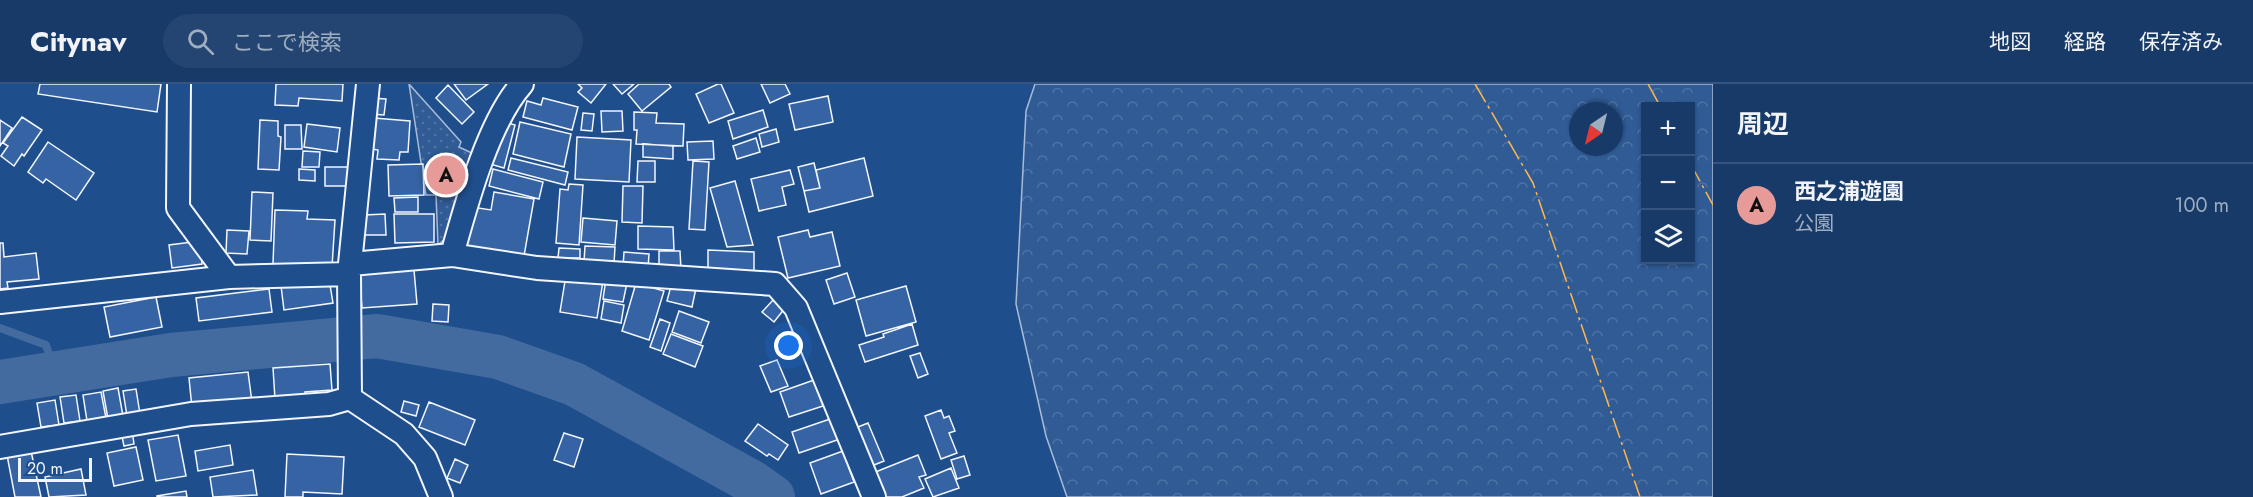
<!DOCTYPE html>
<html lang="ja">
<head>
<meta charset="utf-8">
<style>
  :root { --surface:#173a69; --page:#244571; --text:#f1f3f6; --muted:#9eadc0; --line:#36547d; --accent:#e69b98 }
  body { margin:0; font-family:Jost,"Noto Sans JP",sans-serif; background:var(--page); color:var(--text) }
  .controls { position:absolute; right:18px; top:18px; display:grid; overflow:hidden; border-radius:0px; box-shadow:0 2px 4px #0004 }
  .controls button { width:54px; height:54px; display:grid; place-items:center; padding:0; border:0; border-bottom:2px solid var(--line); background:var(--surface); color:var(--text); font:30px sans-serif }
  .compass { position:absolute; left:1569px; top:18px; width:54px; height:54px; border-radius:50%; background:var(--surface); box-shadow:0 2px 4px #0004; rotate:215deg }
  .scale { position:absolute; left:18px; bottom:15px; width:74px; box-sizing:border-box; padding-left:6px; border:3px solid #f2f6ff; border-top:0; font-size:16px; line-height:21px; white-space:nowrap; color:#f2f6ff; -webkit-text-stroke:4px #1f4e8c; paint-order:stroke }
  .you { position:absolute; left:789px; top:262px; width:21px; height:21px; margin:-15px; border:4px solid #fff; border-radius:50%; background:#1a73e8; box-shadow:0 0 0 9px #1a73e833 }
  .badge { display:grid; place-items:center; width:39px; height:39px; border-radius:50%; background:var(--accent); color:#111; font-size:20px; font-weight:700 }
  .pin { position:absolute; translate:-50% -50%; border:3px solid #fff; box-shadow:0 2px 6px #0006 }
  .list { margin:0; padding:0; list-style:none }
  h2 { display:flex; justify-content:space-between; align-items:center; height:78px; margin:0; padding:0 24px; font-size:26px }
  h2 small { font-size:20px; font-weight:400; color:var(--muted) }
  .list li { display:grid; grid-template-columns:39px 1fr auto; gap:18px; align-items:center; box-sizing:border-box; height:84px; padding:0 24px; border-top:2px solid var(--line) }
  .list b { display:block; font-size:22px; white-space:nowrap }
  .list p { margin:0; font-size:20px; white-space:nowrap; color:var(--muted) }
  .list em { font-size:20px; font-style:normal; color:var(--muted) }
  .icon { flex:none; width:33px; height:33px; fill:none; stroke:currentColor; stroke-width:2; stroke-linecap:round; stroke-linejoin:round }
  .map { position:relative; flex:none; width:1713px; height:413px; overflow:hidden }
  header { display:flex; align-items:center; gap:36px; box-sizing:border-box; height:84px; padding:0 30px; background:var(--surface); border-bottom:2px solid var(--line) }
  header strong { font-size:28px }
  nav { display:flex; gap:33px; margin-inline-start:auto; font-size:21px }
  .search { width:420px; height:54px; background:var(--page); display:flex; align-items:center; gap:15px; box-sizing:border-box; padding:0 21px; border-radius:33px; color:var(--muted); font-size:22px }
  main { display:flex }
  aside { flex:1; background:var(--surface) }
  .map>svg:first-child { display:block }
  .grass { fill:url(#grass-dots); stroke:#a8bbd7; stroke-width:1.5 }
  .forest { fill:url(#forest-crowns); stroke:#a8bbd7; stroke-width:1.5; fill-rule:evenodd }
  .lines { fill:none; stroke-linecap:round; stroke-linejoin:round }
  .stream { stroke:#446ba0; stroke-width:8 }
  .river { stroke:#446ba0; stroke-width:44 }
  .building { fill:#3563a3; stroke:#f2f6ff; stroke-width:1.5 }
  .street-casing { stroke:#f2f6ff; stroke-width:26 }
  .street { stroke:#1f4e8c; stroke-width:22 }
  .power { stroke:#ffb74d; stroke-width:1.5; stroke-dasharray:21 4.5 3 4.5; stroke-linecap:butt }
</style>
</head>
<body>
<header>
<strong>Citynav</strong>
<div class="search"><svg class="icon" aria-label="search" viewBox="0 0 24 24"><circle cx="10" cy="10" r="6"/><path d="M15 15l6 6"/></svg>ここで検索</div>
<nav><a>地図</a><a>経路</a><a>保存済み</a></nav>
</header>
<main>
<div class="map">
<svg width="1713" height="413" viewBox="0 0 1713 413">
  <defs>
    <pattern id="grass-dots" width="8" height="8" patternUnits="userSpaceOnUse" patternTransform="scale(1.5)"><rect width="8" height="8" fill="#305b95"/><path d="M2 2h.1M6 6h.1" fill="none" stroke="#4e73a5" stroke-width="1.8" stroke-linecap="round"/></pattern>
    <pattern id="forest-crowns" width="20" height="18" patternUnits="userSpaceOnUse" patternTransform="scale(1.5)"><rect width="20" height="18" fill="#305b95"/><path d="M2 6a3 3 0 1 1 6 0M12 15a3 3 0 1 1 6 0" fill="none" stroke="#4e73a5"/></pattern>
  </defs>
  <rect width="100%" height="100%" fill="#1f4e8c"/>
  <path class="grass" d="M409,0l52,58 -2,5 17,8 -27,80 -11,10 -2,-50h-10z"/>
  <path class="forest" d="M1035,0h678v413h-646l-21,-61 -30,-132 10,-193zM1646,22h44v154h-44zM1578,27h36v36h-36z"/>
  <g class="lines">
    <path class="stream" d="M0,244l46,17 10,30"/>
    <path class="river" d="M0,298l171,-27 206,-19 121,21 76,27 178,98 21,15"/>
  </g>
  <path class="building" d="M40,0h121l-4,28 -119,-18z
    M276,0h67l-1,17 -43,-3 -1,8 -23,-1z
    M454,0h34l-22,16z
    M578,0h28l-15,19 -13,-11 4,-4z
    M613,0h21l-12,10z
    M639,0h30l2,3 -29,24 -14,-17z
    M718,0h3l13,29 -25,10 -13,-29z
    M761,0h24l5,10 -20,9z
    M448,1l26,27 -12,12 -26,-26z
    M828,12l5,26 -38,8 -6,-26z
    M371,14l15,1 -2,16 -14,-1z
    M543,14l35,9 -6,23 -49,-13 4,-16 14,4z
    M763,26l5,17 -35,12 -5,-18z
    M601,27h21l1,20 -21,1z
    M634,28l23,1 -1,10 28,1 -1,22 -47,-2 1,-14h-3z
    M583,29l11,1 -2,17 -11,-1z
    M22,33l20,13 -18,26 -2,-2 -8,12 -13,-10 7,-10 -5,-3z
    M374,34l36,3 -2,31h-8l-1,8 -22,-1 1,-9 -6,-1z
    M0,36l12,8 -12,18z
    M260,36l18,1v15l3,1 -2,33 -21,-1z
    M501,37l14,4 -11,43 -14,-4z
    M520,38l51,12 -7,33 -51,-13z
    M307,40l33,4 -3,24 -33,-5z
    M285,41h16l1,24h-17z
    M776,45l3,13 -17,5 -3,-13z
    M577,53l54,3 -2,42 -54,-3z
    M756,54l4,14 -23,7 -4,-13z
    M713,57l1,18 -26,1 -1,-18z
    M48,58l46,31 -18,27 -30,-21 -3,4 -15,-11z
    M643,60l30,2v13l-30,-2z
    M303,67l17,1 -1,15h-17z
    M511,74l57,14 -3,13 -57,-15z
    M864,74l9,38 -64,16 -5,-21 16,-3 -4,-18z
    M638,77h17v21h-18z
    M693,77l16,1 -4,68 -16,-1z
    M814,79l6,25 -16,3 -6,-24z
    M423,80l1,31 -35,1 -1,-31z
    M325,83h23v19h-23z
    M299,85l16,1v11l-16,-1z
    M493,85l50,13 -4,17 -50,-13z
    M790,86l4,14 -12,3 4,18 -27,6 -8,-32z
    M735,97l18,64 -26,2 -17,-59z
    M569,100l14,1 -4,60 -23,-2 4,-54 8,1z
    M623,102h20l-1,37 -20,-1z
    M252,108l21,1 -2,48 -21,-1z
    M494,108l40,7 -10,57 -59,-11 7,-38 19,3z
    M418,113v15h-23l-1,-14z
    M275,126l33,1 -1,8 28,1 -3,47 -59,-3z
    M385,130l1,21h-21l-1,-20z
    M394,130h40v28l-39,1z
    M583,134l34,3 -2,24 -34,-3z
    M638,142l35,1 1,23 -36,-1z
    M227,146l22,1 -2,23 -21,-1z
    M808,146l2,7 22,-5 8,34 -52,12 -10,-41z
    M200,157l2,23 -30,4 -3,-23z
    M0,159h3l1,14 32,-4 3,26 -32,3 1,6 -8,1z
    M585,162l30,1 -1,17 -30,-2z
    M559,164l21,1v9h-22z
    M708,166l46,2v23l-46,-2z
    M659,167h21l1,19h-22z
    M624,168l25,2 -1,15 -25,-2z
    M414,186l3,34 -55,4 -3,-34z
    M847,189l8,24 -21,7 -8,-24z
    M566,191l37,6 -6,37 -37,-6z
    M329,195l4,24 -49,7 -3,-24z
    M606,195l21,4 -4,19 -20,-3z
    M672,198l24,6 -4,19 -25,-6z
    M636,199l28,8 -15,49 -27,-9z
    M906,202l10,36 -50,14 -10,-36z
    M269,205l3,23 -73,9 -3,-23z
    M156,213l6,30 -52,10 -6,-30z
    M774,215l11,9 -11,14 -12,-10z
    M604,217l20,4 -3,18 -20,-4z
    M433,220l16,1 -1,17 -16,-1z
    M679,227l30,11 -8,21 -29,-11z
    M660,235l10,4 -9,28 -11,-4z
    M912,240l6,21 -53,17 -6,-17 25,-8 -1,-3z
    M671,250l32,12 -8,21 -32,-13z
    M920,269l8,21 -10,4 -8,-22z
    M777,276l11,26 -17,6 -11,-26z
    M330,280l2,26 -27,2 1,4 -31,3 -2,-31z
    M248,288l4,30 -60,6 -3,-30z
    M814,296l9,26 -34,11 -9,-25z
    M118,304l5,28 -15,3 -5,-28z
    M136,305l4,25 -13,2 -4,-25z
    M101,308l5,26 -19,3 -4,-26z
    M76,311l4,26 -16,2 -4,-26z
    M55,316l4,25 -18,2 -4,-24z
    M404,317l15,4 -3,11 -15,-4z
    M429,318l46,18 -10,25 -46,-18z
    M941,326l3,8 5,-2 6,15 -6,2 8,20 -16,6 -16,-43z
    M833,334l7,21 -41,14 -7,-21z
    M868,339l16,38 -20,8 -16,-38z
    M758,340l30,21 -10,15 -9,-6 -2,2 -22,-15z
    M132,346l2,14 -10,2 -3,-14z
    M564,349l19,6 -9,28 -20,-7z
    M178,351l8,41 -30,5 -8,-41z
    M230,361l3,20 -35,6 -3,-20z
    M136,363l7,33 -29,6 -7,-33z
    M31,367l10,46h-26l-8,-42z
    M843,367l11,31 -33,12 -11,-31z
    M287,370l57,3 -2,37 -39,-2v5h-18z
    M918,371l8,20 -7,2 5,11 -22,9h-25l-9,-22z
    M964,372l6,19 -13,4 -6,-19z
    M455,375l13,6 -8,18 -13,-5z
    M951,384l8,20 -26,9 -8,-18z
    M81,385l5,26 -37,2 -4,-20z
    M253,386l4,25 -44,2 -3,-20z
    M186,407l1,6h-30v-1z"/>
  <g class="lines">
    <defs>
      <path id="street" d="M179,0l-1,124 51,69
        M368,0l-19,190 1,124 54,36 21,24 16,39
        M452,171c14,-50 36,-133 70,-171
        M351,180l101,-9 85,13 238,16 21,24 78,189
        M0,218l229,-25 120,-3
        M0,363l191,-33 138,-10 21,-6"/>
    </defs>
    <use href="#street" class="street-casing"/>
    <use href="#street" class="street"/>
    <path class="power" d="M1475,0l58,99 107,314
      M1648,0l12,22
      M1690,79l23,42"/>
  </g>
</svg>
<div class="controls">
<button>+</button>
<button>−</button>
<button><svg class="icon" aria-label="layers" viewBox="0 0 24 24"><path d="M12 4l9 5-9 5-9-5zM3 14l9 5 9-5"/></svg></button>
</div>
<svg class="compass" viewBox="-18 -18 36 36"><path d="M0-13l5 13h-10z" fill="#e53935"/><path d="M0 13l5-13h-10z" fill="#9eadc0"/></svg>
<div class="scale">20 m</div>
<div class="you"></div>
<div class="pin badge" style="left:446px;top:91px">A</div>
</div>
<aside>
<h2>周辺<small></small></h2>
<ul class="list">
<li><span class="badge">A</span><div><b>西之浦遊園</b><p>公園</p></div><em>100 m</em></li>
</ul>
</aside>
</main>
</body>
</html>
